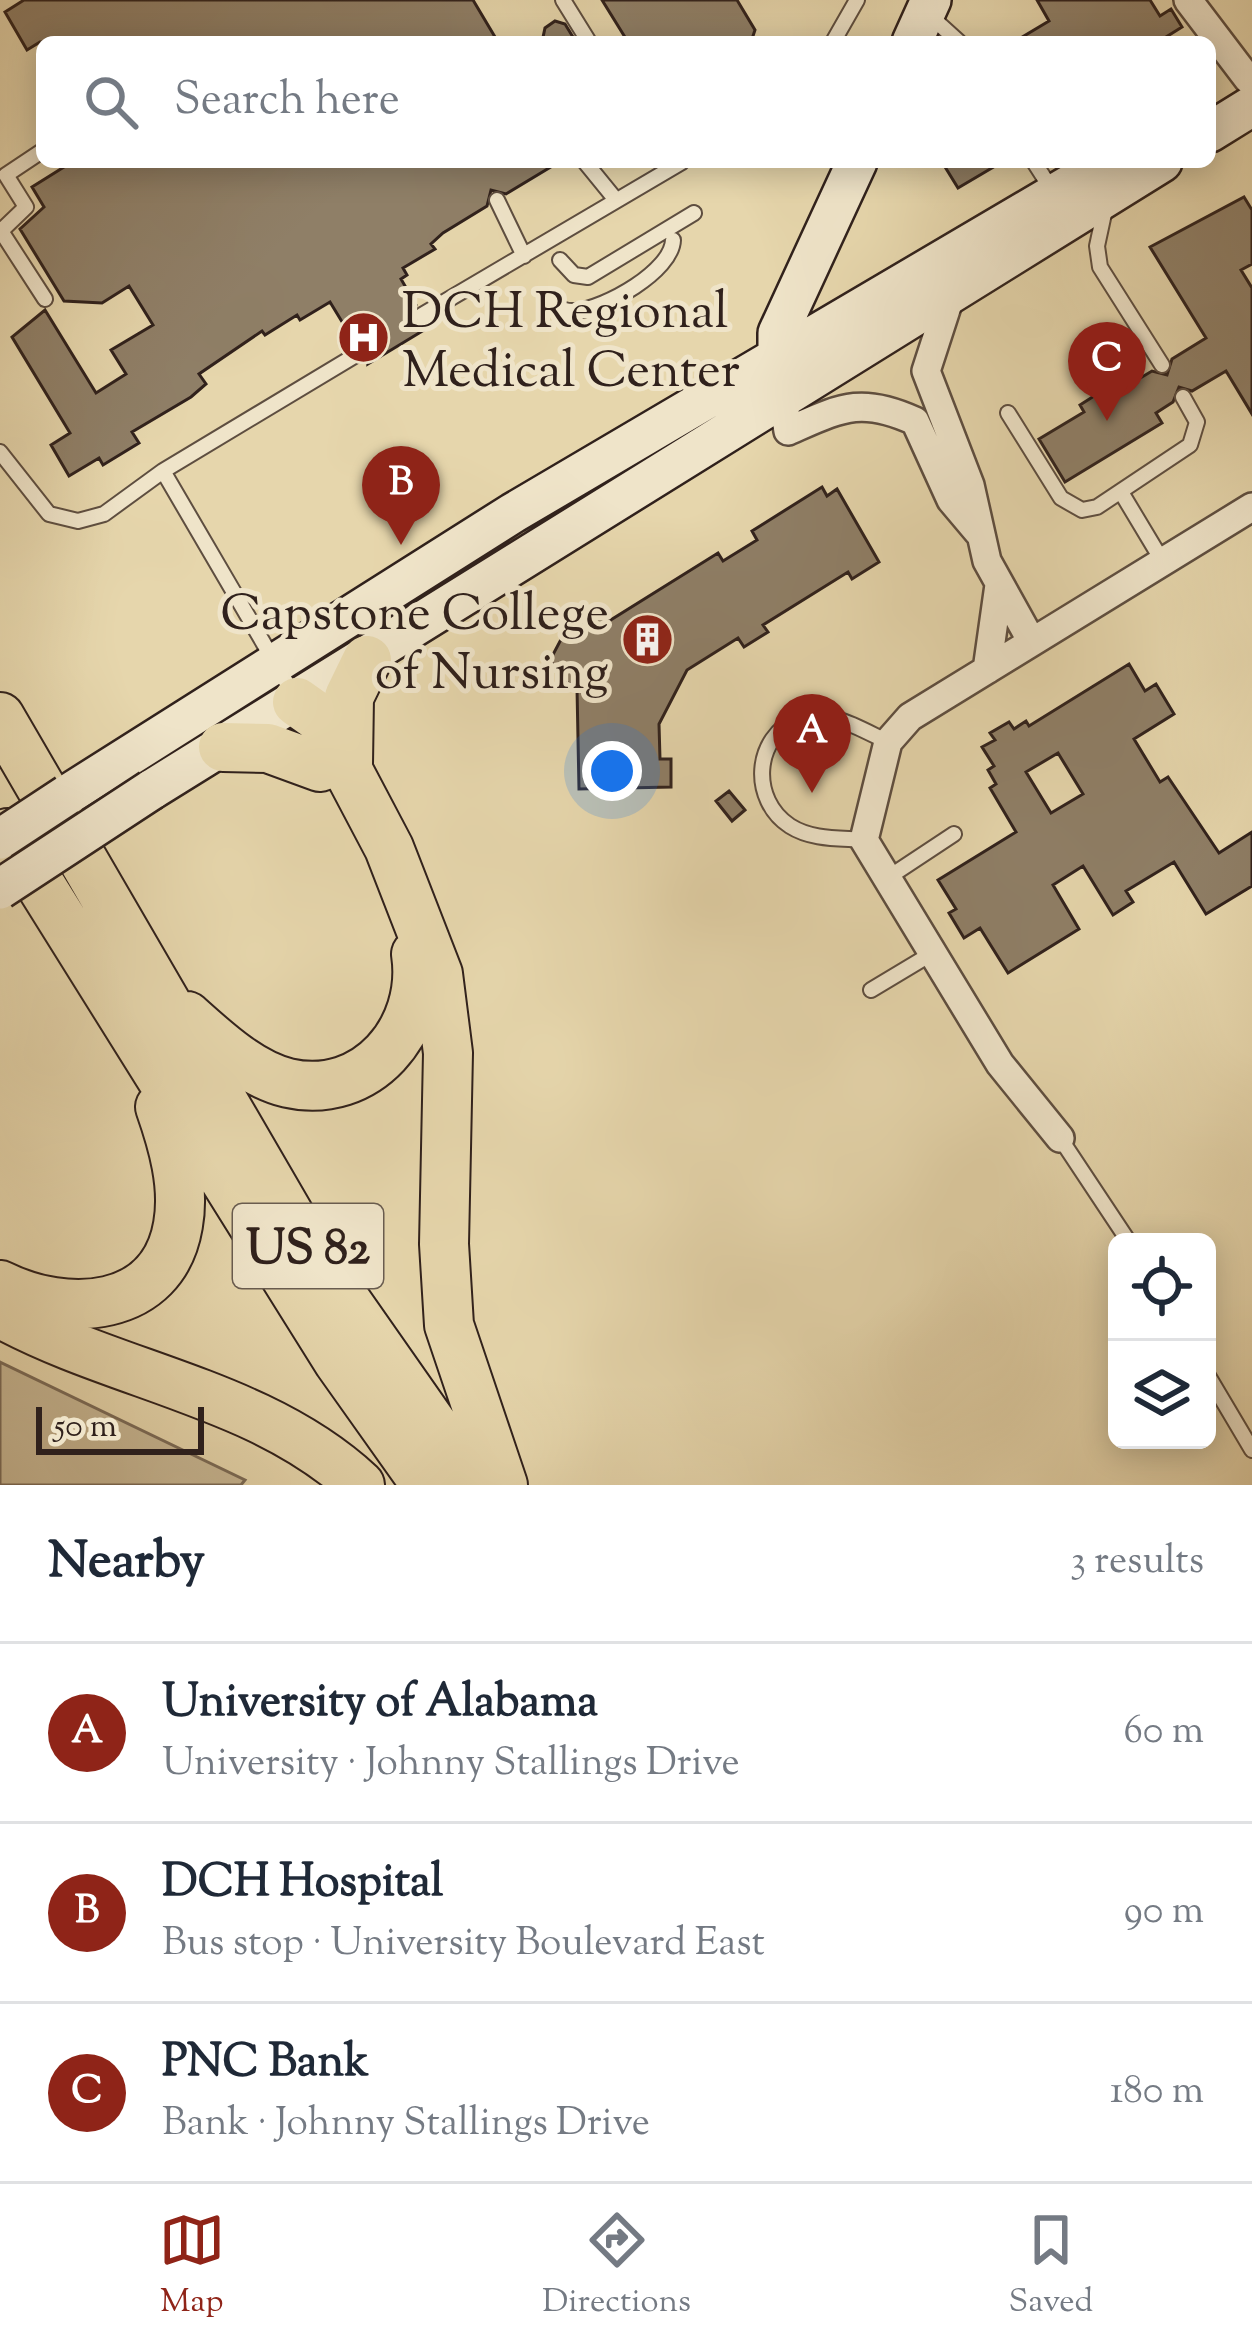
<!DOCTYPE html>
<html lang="en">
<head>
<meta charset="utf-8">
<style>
  :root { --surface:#fff; --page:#f2f2f3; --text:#1f2937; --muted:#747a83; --line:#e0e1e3; --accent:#8f2418 }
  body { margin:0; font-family:"Sorts Mill Goudy",serif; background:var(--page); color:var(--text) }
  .controls { position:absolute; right:36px; bottom:36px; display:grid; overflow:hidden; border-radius:18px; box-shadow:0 6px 30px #0003 }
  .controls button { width:108px; height:108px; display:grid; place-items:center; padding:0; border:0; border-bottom:3px solid var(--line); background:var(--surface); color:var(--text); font:60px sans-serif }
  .scale { position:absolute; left:36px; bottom:30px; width:168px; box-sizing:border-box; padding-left:12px; border:6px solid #30211c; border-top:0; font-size:33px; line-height:42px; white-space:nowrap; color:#30211c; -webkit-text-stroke:9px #efe4c9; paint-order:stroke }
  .you { position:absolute; left:612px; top:771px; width:42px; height:42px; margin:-30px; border:9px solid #fff; border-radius:50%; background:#1a73e8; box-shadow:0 0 0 18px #1a73e833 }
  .badge { display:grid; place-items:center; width:78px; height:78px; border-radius:50%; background:var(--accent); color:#fff; font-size:39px; font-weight:700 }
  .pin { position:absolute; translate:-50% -99px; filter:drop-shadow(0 3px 6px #0008) }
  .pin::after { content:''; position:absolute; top:63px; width:42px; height:36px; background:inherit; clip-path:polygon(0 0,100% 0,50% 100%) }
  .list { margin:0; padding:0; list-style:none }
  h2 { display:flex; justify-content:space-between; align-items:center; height:156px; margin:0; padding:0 48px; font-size:51px }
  h2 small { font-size:39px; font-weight:400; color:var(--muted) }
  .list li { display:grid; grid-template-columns:78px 1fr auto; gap:36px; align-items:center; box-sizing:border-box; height:180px; padding:0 48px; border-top:3px solid var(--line) }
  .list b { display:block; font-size:45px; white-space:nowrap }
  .list p { margin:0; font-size:39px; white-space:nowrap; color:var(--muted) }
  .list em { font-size:39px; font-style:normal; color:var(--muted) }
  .icon { flex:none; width:66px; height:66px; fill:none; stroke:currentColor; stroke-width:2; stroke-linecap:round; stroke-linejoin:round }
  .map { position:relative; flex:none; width:1252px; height:1485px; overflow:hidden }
  .search { position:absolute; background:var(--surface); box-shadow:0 6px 30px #0003; left:36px; right:36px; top:36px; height:132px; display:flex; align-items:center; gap:30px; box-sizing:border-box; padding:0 42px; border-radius:18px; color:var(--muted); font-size:45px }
  .sheet { height:696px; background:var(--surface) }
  nav { display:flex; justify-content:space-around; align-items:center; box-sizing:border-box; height:168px; border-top:3px solid var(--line); background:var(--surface); font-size:33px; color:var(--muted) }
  nav a { display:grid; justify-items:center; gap:6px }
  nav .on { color:var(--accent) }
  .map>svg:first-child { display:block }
  .green { fill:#c7b794; stroke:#7c6c58; stroke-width:3 }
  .building { fill:#8f7f67; stroke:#30211c; stroke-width:3; fill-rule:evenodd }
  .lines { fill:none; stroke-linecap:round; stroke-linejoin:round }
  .lane-casing { stroke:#5e4e40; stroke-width:18 }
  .street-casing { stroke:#5e4e40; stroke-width:32 }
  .secondary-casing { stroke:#30211c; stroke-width:44 }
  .highway-casing { stroke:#30211c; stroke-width:52 }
  .lane { stroke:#efe4c9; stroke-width:14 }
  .street { stroke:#efe4c9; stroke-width:27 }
  .secondary { stroke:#efe4c9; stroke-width:39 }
  .highway { stroke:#e6d6ac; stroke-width:48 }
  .secondary-bridge-casing { stroke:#30211c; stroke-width:44; stroke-linecap:butt }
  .secondary-bridge { stroke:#efe4c9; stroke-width:39 }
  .labels { text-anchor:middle; stroke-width:10; stroke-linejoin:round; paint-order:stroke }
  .shield { fill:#efe4c9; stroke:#695c50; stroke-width:3 }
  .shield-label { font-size:48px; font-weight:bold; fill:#30211c }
  .poi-label { font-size:51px; fill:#30211c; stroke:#efe4c9; text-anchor:start }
</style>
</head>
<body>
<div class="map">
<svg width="1252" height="1485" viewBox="0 0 1252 1485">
  <rect width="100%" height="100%" fill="#e6d6ac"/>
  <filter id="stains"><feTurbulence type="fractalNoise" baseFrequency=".00167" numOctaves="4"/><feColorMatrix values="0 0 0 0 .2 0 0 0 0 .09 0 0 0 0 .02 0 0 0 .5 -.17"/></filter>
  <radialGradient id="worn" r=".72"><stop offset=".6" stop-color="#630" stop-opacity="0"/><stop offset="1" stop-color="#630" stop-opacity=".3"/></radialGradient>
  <path class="green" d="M0,1362l245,118 -4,5h-241z"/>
  <path class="building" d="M24,0h449l25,42h-458l-13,8 -22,-38z
    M602,0h135l18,30 -4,12h-123z
    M1037,0h113l10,16 11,-7 11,18 -24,15h-144l35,-21z
    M555,21l10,3 11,18h-34l3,-14z
    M72,162h487l-53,32 -15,-4 -4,16 -44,27 -12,11 4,5 -32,19 4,7 -6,4 15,26 -4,15 17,7 -61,37 2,-19 -15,-2 -25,-41 -30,18 -3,-5 -32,20 -3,-4 -63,43 7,10 -15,13 -59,35 7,11 -36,22 -4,-7 -30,18 -18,-31 19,-12 -58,-96 33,-27 51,83 30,-19 -15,-24 42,-25 -24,-39 -27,17 -38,-2 -44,-72 24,-22 -12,-20z
    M942,162h60l-44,26z
    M1244,197l8,13v54l-11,6 11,18v126l-26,-43 -34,20 -13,-4 -6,15 -17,11 6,10 -97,59 -26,-43 45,-27 -4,-7 25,-16 5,7 42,-25 15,4 5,-16 34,-21 -56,-91z
    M822,487l5,9 10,-7 42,73 -27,17 -4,-7 -85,53 5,7 -24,15 -6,-9 -51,32 -28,54 1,35h11v28l-92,2 -2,-101 -18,-10 4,-9 -14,-7 25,-47 14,7 5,-9 16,8 109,-68 5,8 34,-21 -5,-9z
    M1129,664l16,27 11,-7 18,30 -40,25 26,43 8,-5 51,76 33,-21v54l-46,28 -32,-52 -48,29 7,11 -20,13 -30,-49 -30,19 26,44 -71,44 -28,-45 -16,10 -15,-25 7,-4 -18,-29 78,-48 -26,-44 6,-4 -8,-14 6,-4 -12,-19 13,-7 -5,-7 19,-11 5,7 12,-8 3,5zM1058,753l25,41 -32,19 -25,-41z
    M729,791l16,19 -13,11 -16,-20z"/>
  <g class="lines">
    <defs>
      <path id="lane" d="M563,0l26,42
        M927,13l32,29
        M833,42l24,-42
        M585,162l31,38
        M1034,162l18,28
        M497,200l27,56
        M1105,209l-8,37 3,21 62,98
        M1,231l44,68
        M0,232l26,-25 -20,-32 36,-24
        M560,260l14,15 14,2 106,-64
        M548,302c10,5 16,10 27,9 30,-2 97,-40 98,-71
        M422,315l260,-153
        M1008,413l53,85 21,12 15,-3 93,-62 7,-23 -14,-25
        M0,452l49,62 29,7 26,-7 59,-43 198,-119
        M163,471l132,226
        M1121,492l42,70
        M864,840c-25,-2 -52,0 -74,-14 -40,-26 -37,-89 9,-108 27,-11 65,13 89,24
        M886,879l68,-45
        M871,990l60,-36
        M1060,1138l69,104
        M1207,1374l45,76"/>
      <path id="street" d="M1188,0l60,79
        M951,294l-25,77 44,114 17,76 45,81
        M782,394l6,37c53,-23 72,-35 127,-10l36,79 27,32
        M987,670l12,-85
        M1060,1138l-60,-74 -136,-224 24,-98 22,-25 342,-210"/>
      <path id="secondary" d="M912,42l19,-42
        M1210,132l42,-26
        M778,377v-44l79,-171
        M151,790l1011,-628
        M67,795l446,-282 596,-351"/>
      <path id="highway" d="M297,702l24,17 68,129 49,126 10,79 -4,191 5,81 54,160
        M0,717l305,525 170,243
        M223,747l45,1 52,19
        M348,764l1,-67 18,-37
        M8,833l330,528 88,124
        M187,1016c28,25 63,58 101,67 79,18 139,-54 128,-129
        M0,1285c66,33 163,29 178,-60 7,-39 -5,-81 -18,-118
        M0,1313c116,64 260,79 360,172"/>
    </defs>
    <use href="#lane" class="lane-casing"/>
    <use href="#street" class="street-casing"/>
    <use href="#secondary" class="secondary-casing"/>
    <use href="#highway" class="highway-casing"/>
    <use href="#lane" class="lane"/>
    <use href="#street" class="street"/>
    <use href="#secondary" class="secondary"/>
    <use href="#highway" class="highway"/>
    <defs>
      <path id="secondary-bridge" d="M0,839l67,-44
        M0,889l151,-99"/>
    </defs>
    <use href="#secondary-bridge" class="secondary-bridge-casing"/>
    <use href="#secondary-bridge" class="secondary-bridge"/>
  </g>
  <defs>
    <symbol id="hospital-disc" viewBox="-11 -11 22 22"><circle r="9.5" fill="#8f2418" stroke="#efe4c9"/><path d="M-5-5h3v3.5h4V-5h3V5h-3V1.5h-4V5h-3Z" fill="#fff"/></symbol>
    <symbol id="building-disc" viewBox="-11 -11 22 22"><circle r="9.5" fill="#8f2418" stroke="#efe4c9"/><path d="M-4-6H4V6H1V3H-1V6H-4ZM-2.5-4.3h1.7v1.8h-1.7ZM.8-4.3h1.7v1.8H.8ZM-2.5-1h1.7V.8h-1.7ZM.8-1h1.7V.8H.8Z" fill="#fff"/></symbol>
  </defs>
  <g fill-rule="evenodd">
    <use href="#hospital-disc" x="334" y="308" width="59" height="59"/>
    <use href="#building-disc" x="618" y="610" width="59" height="59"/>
  </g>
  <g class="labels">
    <rect class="shield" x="233" y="1204" width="150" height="84" rx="9"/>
    <g class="shield-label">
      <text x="308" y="1263">US 82</text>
    </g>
    <g class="poi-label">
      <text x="402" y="327">DCH Regional<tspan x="402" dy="59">Medical Center</tspan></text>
      <text x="609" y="629" text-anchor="end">Capstone College<tspan x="609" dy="59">of Nursing</tspan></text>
    </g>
  </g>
  <rect width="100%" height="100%" filter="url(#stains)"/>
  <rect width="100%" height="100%" fill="url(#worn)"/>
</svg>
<div class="controls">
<button><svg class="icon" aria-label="locate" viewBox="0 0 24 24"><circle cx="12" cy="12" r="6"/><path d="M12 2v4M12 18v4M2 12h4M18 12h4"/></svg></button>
<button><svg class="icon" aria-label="layers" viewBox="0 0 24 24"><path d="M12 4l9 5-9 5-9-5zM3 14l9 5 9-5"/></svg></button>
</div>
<div class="scale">50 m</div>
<div class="you"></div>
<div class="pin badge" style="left:812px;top:793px">A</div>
<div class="pin badge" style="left:401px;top:545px">B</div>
<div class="pin badge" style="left:1107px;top:421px">C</div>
<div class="search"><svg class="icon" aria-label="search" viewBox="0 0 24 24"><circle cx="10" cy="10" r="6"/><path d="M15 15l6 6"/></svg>Search here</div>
</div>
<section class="sheet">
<h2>Nearby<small>3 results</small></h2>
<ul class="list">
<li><span class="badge">A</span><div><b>University of Alabama</b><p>University · Johnny Stallings Drive</p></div><em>60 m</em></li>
<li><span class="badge">B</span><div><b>DCH Hospital</b><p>Bus stop · University Boulevard East</p></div><em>90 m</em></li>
<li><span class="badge">C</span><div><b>PNC Bank</b><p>Bank · Johnny Stallings Drive</p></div><em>180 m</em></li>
</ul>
</section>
<nav>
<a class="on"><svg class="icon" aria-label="map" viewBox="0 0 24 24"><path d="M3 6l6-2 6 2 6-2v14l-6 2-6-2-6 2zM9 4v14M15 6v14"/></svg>Map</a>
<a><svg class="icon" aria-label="directions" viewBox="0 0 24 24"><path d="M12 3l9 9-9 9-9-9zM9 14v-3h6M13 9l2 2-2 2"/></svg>Directions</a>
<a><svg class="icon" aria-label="saved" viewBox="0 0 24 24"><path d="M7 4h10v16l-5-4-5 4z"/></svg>Saved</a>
</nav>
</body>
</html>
